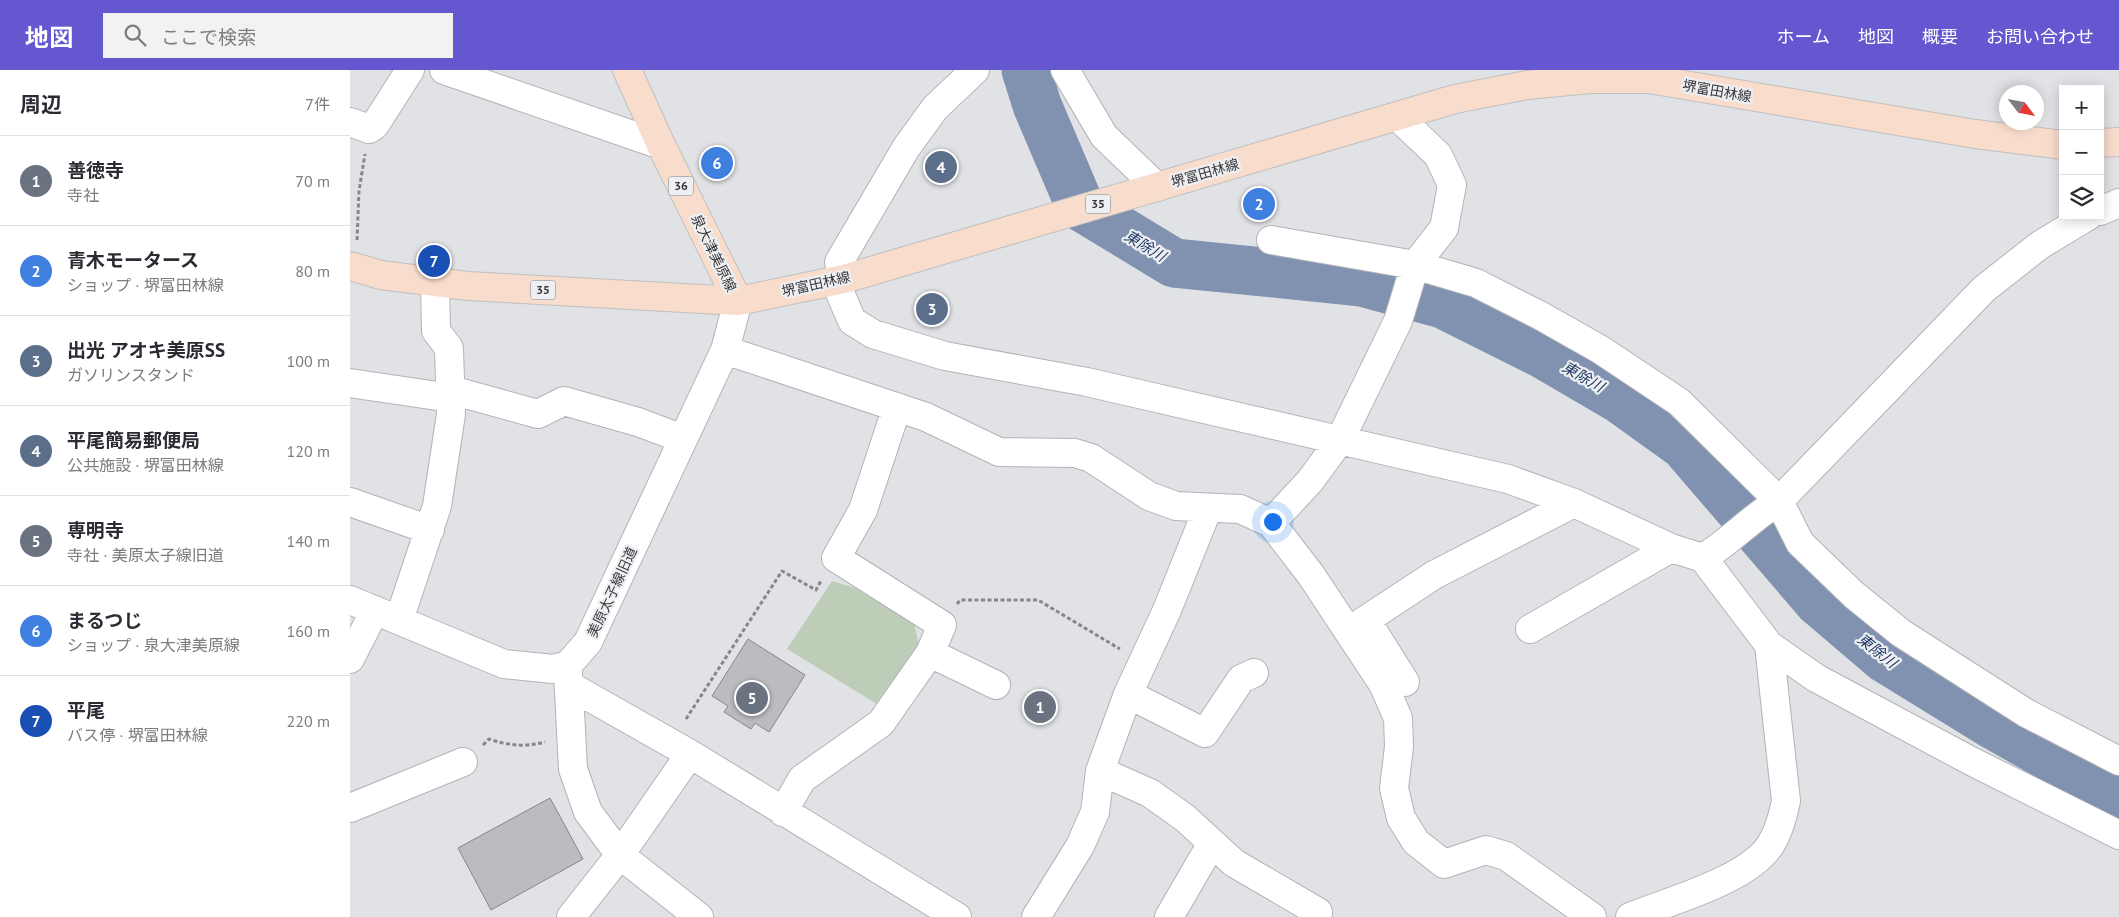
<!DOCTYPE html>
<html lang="ja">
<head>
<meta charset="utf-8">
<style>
  :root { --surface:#fff; --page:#f2f2f3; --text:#2b2b33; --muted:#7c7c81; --line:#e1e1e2; --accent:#6457d0 }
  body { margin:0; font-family:"PT Sans","Noto Sans JP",sans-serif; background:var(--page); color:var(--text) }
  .controls { position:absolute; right:15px; top:15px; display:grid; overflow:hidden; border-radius:0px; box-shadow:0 2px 12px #0003 }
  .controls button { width:45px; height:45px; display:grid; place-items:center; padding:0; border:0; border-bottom:1px solid var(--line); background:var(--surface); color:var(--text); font:25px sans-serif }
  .compass { position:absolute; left:1649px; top:15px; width:45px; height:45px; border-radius:50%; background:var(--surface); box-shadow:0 2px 12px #0003; rotate:122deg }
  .you { position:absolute; left:922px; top:451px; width:18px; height:18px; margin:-12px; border:4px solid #fff; border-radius:50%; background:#1a73e8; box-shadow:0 0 0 8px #1a73e833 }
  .badge { display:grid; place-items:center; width:32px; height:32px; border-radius:50%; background:var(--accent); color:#fff; font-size:16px; font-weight:700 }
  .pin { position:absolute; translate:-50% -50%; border:2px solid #fff; box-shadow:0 1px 5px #0006 }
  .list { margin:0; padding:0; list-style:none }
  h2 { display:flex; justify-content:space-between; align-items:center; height:65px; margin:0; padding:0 20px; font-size:21px }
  h2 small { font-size:16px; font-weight:400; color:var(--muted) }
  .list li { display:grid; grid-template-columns:32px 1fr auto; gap:15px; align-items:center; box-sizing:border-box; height:90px; padding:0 20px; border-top:1px solid var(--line) }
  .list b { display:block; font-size:19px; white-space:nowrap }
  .list p { margin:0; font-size:16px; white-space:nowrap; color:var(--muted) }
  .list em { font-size:16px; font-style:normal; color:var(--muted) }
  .icon { flex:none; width:28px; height:28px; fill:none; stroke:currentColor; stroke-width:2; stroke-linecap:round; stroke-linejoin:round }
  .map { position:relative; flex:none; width:1769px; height:847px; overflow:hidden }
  header { display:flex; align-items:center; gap:30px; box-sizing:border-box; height:70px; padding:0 25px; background:var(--accent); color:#fff }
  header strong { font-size:24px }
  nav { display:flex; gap:28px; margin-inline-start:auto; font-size:18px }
  .search { width:350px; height:45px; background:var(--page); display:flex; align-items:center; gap:12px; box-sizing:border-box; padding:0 18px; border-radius:0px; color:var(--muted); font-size:19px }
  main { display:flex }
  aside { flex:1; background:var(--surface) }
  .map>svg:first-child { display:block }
  .green { fill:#becdb7 }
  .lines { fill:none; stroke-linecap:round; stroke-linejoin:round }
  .river { stroke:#8092b0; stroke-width:49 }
  .building { fill:#bbbcc0; stroke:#858689 }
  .minor-casing { stroke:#b2b3b6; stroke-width:30 }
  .major-casing { stroke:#c0c0c0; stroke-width:30 }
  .path { stroke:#86878a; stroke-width:3; stroke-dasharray:4 2.5; stroke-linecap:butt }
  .minor { stroke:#fff; stroke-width:28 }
  .major { stroke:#f8dccc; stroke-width:28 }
  .labels { text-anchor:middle; stroke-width:4.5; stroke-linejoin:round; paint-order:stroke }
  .shield { fill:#eeeff3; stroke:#6f7072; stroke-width:1 }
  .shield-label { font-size:12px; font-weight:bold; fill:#39393b }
  .street-label { font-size:14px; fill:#39393b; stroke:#eeeff3 }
  .water-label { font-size:15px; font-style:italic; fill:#223a65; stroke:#eeeff3 }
</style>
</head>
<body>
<header>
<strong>地図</strong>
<div class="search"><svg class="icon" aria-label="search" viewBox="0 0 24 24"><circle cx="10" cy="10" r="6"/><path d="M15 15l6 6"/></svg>ここで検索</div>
<nav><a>ホーム</a><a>地図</a><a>概要</a><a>お問い合わせ</a></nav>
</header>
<main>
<aside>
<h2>周辺<small>7件</small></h2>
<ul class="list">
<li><span class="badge" style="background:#6b7280">1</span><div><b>善徳寺</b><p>寺社</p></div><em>70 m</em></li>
<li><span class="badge" style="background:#3f7fe0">2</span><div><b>青木モータース</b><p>ショップ · 堺富田林線</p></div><em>80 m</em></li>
<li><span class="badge" style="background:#5c6f8a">3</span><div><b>出光 アオキ美原SS</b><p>ガソリンスタンド</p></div><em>100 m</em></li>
<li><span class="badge" style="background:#5c6f8a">4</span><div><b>平尾簡易郵便局</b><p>公共施設 · 堺富田林線</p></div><em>120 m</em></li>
<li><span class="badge" style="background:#6b7280">5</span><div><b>専明寺</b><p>寺社 · 美原太子線旧道</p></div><em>140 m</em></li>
<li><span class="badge" style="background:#3f7fe0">6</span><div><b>まるつじ</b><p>ショップ · 泉大津美原線</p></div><em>160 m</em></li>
<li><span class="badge" style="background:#1a4fb4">7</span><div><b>平尾</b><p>バス停 · 堺富田林線</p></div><em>220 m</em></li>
</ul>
</aside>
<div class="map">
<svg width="1769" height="847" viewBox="0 0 1769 847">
  <rect width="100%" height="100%" fill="#e1e2e6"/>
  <path class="green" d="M482,511l23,7 59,35 5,22 -39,61 -93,-57z"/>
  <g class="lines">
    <path class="river" d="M676,0l11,35 43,101 94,57 188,19 81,22 100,50 77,45 64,46 134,156 68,58 104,64 129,73"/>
  </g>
  <path class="building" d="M398,569l57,36 -36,57 -14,-9 -4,6 -27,-17 4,-6 -16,-10z
    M200,728l33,61 -92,51 -33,-62z"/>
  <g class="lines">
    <defs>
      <path id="minor" d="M94,0l217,75
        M715,0l39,66 53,51
        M1048,47l40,38 14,30 -8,43 -29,37 61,18 65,33 60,34 78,52 100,99 21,42 54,52 47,38 125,80 93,48
        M0,52l19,7 6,-4 35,-55
        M1750,141l19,-8
        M921,170l144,25 -17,56 -58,119 -30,41 -39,42
        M494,209l-5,-17 67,-114 29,-40 40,-38
        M485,211l17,40 21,13 72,22 142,26 421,97 66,24 97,45 32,10 66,87 47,33 155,83 148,74
        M375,280l201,67 73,35 76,1 16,5 58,38 27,10 64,3 31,14 40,52 72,109 15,34 1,29 -5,41 7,30 15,24 28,22 42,-14 20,6 86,61
        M0,313l101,15
        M101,320l87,24 26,-13 74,21 45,17
        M0,432l80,28
        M1353,488c28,-17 49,-41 76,-57l205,-212 56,-44 48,-29
        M0,530l154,64 49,5 15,-4 20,-23 137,-292 13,-49
        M49,550l38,-114 14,-92 -2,-66 -13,-17 -1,-49
        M1016,550l39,62
        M1180,559l141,-81
        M999,561l85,-56 140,-72
        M580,583l66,32
        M0,589l25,-49
        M218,602l5,97 15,43 32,43 79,62
        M220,616l120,68 267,163
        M778,624l77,39 36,-54 13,-6
        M750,701l50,22 35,25 49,45 84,49
        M0,738l113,-46
        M433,742l19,-33 79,-56 49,-70 12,-28 -106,-67 27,-48 34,-103
        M221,847l49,-62 70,-101
        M686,847l44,-71 15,-34 5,-41 28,-77 39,-84 41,-102
        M819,847l43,-74
        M1280,847c39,-16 119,-37 141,-73 8,-13 12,-28 15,-43l-17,-156"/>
      <path id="major" d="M277,0l34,75 77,156
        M1750,73l19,-1
        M0,196l31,9 87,11 270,15 106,-22 611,-180 72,-14 63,-6h59l326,55 88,11"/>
    </defs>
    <use href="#minor" class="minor-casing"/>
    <use href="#major" class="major-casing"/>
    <path class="path" d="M7,170l2,-49 6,-37
      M607,534l3,-4h78l82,49
      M336,649l96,-148 34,19 5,-9
      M133,675l6,-6c20,7 36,8 56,3"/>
    <use href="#minor" class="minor"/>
    <use href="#major" class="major"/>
  </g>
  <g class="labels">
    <g class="shield">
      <rect x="318.5" y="106.5" width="25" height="19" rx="4"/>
      <rect x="735.5" y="124.5" width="25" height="19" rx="4"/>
      <rect x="180.5" y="210.5" width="25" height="19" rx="4"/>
    </g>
    <g class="shield-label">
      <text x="331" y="120">36</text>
      <text x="748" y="138">35</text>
      <text x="193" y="224">35</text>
    </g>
    <g class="street-label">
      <text transform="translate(1367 21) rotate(10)" y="5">堺富田林線</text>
      <text transform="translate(855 103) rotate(-16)" y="5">堺富田林線</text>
      <text transform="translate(364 183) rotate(64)" y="5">泉大津美原線</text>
      <text transform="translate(466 214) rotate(-13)" y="5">堺富田林線</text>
      <text transform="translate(262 522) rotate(-65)" y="5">美原太子線旧道</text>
    </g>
    <g class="water-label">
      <text transform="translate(795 176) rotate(31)" y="5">東除川</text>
      <text transform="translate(1233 307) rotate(30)" y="5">東除川</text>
      <text transform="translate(1527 581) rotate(38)" y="5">東除川</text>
    </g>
  </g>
</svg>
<div class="controls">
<button>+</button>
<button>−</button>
<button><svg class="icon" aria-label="layers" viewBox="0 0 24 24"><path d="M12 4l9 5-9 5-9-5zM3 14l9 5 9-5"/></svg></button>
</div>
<svg class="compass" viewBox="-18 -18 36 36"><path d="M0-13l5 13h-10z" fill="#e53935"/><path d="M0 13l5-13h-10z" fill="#7c7c81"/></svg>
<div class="you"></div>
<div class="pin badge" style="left:690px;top:637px;background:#6b7280">1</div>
<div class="pin badge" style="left:909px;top:134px;background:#3f7fe0">2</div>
<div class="pin badge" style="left:582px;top:239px;background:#5c6f8a">3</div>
<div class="pin badge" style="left:591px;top:97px;background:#5c6f8a">4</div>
<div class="pin badge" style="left:402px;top:628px;background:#6b7280">5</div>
<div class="pin badge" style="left:367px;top:93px;background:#3f7fe0">6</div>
<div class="pin badge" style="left:84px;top:191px;background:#1a4fb4">7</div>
</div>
</main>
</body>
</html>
